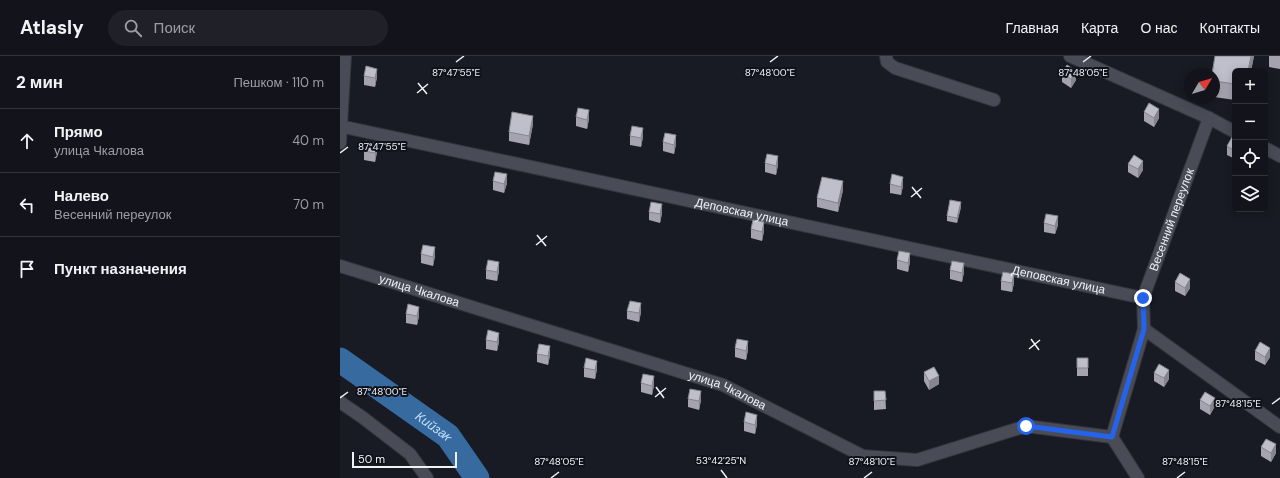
<!DOCTYPE html>
<html lang="ru">
<head>
<meta charset="utf-8">
<style>
  :root { --surface:#13141b; --page:#202128; --text:#f1f3f6; --muted:#9d9ea3; --line:#32333a }
  body { margin:0; font-family:"DM Sans",sans-serif; background:var(--page); color:var(--text) }
  .controls { position:absolute; right:12px; top:12px; display:grid; overflow:hidden; border-radius:6px; box-shadow:0 2px 10px #0003 }
  .controls button { width:36px; height:36px; display:grid; place-items:center; padding:0; border:0; border-bottom:1px solid var(--line); background:var(--surface); color:var(--text); font:20px sans-serif }
  .compass { position:absolute; left:844px; top:12px; width:36px; height:36px; border-radius:50%; background:var(--surface); box-shadow:0 2px 10px #0003; rotate:52deg }
  .scale { position:absolute; left:12px; bottom:10px; width:105px; box-sizing:border-box; padding-left:4px; border:2px solid #f0f2f9; border-top:0; font-size:11px; line-height:14px; white-space:nowrap; color:#f0f2f9; -webkit-text-stroke:3px #10121b; paint-order:stroke }
  .stop { position:absolute; width:12px; height:12px; margin:-9px; border:3px solid #2563eb; border-radius:50%; background:#fff }
  .stop.end { background:#2563eb; border-color:#fff; box-shadow:0 1px 4px #0008 }
  .list { margin:0; padding:0; list-style:none }
  h2 { display:flex; justify-content:space-between; align-items:center; height:52px; margin:0; padding:0 16px; font-size:17px }
  h2 small { font-size:13px; font-weight:400; color:var(--muted) }
  .list li { display:grid; grid-template-columns:26px 1fr auto; gap:12px; align-items:center; box-sizing:border-box; height:64px; padding:0 16px; border-top:1px solid var(--line) }
  .list b { display:block; font-size:15px; white-space:nowrap }
  .list p { margin:0; font-size:13px; white-space:nowrap; color:var(--muted) }
  .list em { font-size:13px; font-style:normal; color:var(--muted) }
  .icon { flex:none; width:22px; height:22px; fill:none; stroke:currentColor; stroke-width:2; stroke-linecap:round; stroke-linejoin:round }
  .map { position:relative; flex:none; width:940px; height:422px; overflow:hidden }
  header { display:flex; align-items:center; gap:24px; box-sizing:border-box; height:56px; padding:0 20px; background:var(--surface); border-bottom:1px solid var(--line) }
  header strong { font-size:19px }
  nav { display:flex; gap:22px; margin-inline-start:auto; font-size:14px }
  .search { width:280px; height:36px; background:var(--page); display:flex; align-items:center; gap:10px; box-sizing:border-box; padding:0 14px; border-radius:22px; color:var(--muted); font-size:15px }
  main { display:flex }
  aside { flex:1; background:var(--surface) }
  .map>svg:first-child { display:block }
  .lines { fill:none; stroke-linecap:round; stroke-linejoin:round }
  .river { stroke:#376a9f; stroke-width:25 }
  .minor-casing { stroke:#34353c; stroke-width:14 }
  .minor { stroke:#494c57; stroke-width:12 }
  .wall { fill:#a4a3af }
  .shaded-wall { fill:#86858e }
  .building { fill:#bfbecb; stroke:#86858e }
  .route { stroke:#2563eb; stroke-width:5 }
  .ticks { fill:none; stroke:#f0f2f9; stroke-width:1.5 }
  .labels { text-anchor:middle; stroke-width:4; stroke-linejoin:round; paint-order:stroke }
  .street-label { font-size:12px; fill:#f0f2f9; stroke:#10121b }
  .water-label { font-size:13px; font-style:italic; fill:#c2defd; stroke:#10121b }
  .ticks-label { font-size:10px; text-anchor:middle; fill:#f0f2f9; stroke:#10121b; stroke-width:4; stroke-linejoin:round; paint-order:stroke }
</style>
</head>
<body>
<header>
<strong>Atlasly</strong>
<div class="search"><svg class="icon" aria-label="search" viewBox="0 0 24 24"><circle cx="10" cy="10" r="6"/><path d="M15 15l6 6"/></svg>Поиск</div>
<nav><a>Главная</a><a>Карта</a><a>О нас</a><a>Контакты</a></nav>
</header>
<main>
<aside>
<h2>2 мин<small>Пешком · 110 m</small></h2>
<ul class="list">
<li><svg class="icon" aria-label="ahead" viewBox="0 0 24 24"><path d="M12 20V5M6 11l6-6 6 6"/></svg><div><b>Прямо</b><p>улица Чкалова</p></div><em>40 m</em></li>
<li><svg class="icon" aria-label="left" viewBox="0 0 24 24"><path d="M17 20v-9H6M10 6l-5 5 5 5"/></svg><div><b>Налево</b><p>Весенний переулок</p></div><em>70 m</em></li>
<li><svg class="icon" aria-label="arrive" viewBox="0 0 24 24"><path d="M6 21V4h12l-3 4 3 4H6"/></svg><div><b>Пункт назначения</b></div></li>
</ul>
</aside>
<div class="map">
<svg width="940" height="422" viewBox="0 0 940 422">
  <rect width="100%" height="100%" fill="#191b24"/>
  <g class="lines">
    <path class="river" id="s1" d="M0,304l108,76 29,42"/>
    <defs>
      <g id="minor">
        <path d="M546,0l1,6 8,6 99,32"/>
        <path d="M730,0l139,62 26,14"/>
        <path id="s2" d="M0,70l803,172"/>
        <path d="M0,87l5,-87"/>
        <path d="M925,92l15,8"/>
        <path id="s3" d="M0,210l383,119 140,71 54,4 109,-34 86,11"/>
        <path d="M804,273l136,98"/>
        <path d="M0,346l22,15 48,37 17,24"/>
        <path id="s4" d="M772,381l32,-108 -1,-31 66,-180"/>
        <path d="M772,381l26,41"/>
      </g>
    </defs>
    <use href="#minor" class="minor-casing"/>
    <use href="#minor" class="minor"/>
  </g>
  <path class="wall" d="M875,0h39l-3,15h-16v29l-21,-3z
    M929,0h11v13l-11,-2z
    M722,17l14,7 -5,8 -9,-6z
    M24,20l13,1 -2,10 -11,-2z
    M804,56l15,6 -5,9 -10,-6z
    M236,61l13,2 -2,10 -11,-3z
    M193,68l-4,21 -20,-4v-9z
    M290,80l13,1 -2,10 -11,-2z
    M895,83v20l-8,-4v-9z
    M323,86l13,2 -2,10 -11,-3z
    M24,95l13,1 -2,10 -11,-2z
    M425,107l13,2 -2,10 -11,-3z
    M788,108l15,6 -5,8 -10,-6z
    M153,125l14,2 -3,10 -11,-3z
    M550,128l13,2 -2,9 -11,-2z
    M503,134l-5,22 -21,-5v-9z
    M621,151l-4,16 -10,-2v-5z
    M309,156l13,1 -2,10 -11,-3z
    M704,167l14,2 -3,9 -11,-2z
    M411,173l13,2 -2,10 -11,-3z
    M81,198l14,2 -2,10 -12,-3z
    M557,204l13,2 -2,10 -11,-3z
    M146,214l13,1 -2,10 -11,-2z
    M610,214l14,2 -2,10 -12,-3z
    M661,225l13,2 -2,9 -11,-2z
    M835,226l15,6 -5,8 -10,-5z
    M287,255l14,1 -2,10 -12,-3z
    M66,258l13,2 -2,9 -11,-2z
    M146,284l13,2 -2,9 -11,-2z
    M395,292l13,2 -2,10 -11,-3z
    M915,295l15,6 -5,8 -10,-5z
    M197,298l13,1 -2,10 -11,-3z
    M737,302h11v18h-11z
    M244,312l13,1 -2,10 -11,-2z
    M584,316l15,12 -10,6 -5,-9z
    M814,317l15,6 -5,8 -10,-6z
    M301,327l13,2 -2,10 -11,-3z
    M534,335h11l1,18 -12,1z
    M348,343l13,1 -2,10 -11,-3z
    M860,344l15,6 -5,9 -10,-6z
    M404,366l13,2 -2,10 -11,-3z
    M921,391l15,6 -5,9 -10,-6z"/>
  <path class="shaded-wall" d="M911,0h3l-3,15h-3z
    M37,13v8l-2,10v-9z
    M736,15v9l-5,8v-9z
    M819,53v9l-5,9v-9z
    M249,54v9l-2,10v-9z
    M193,60v8l-4,21v-9z
    M303,72v9l-2,10v-9z
    M336,79v9l-2,10v-9z
    M37,88v8l-2,10v-9z
    M438,100v9l-2,10v-9z
    M803,105v9l-5,8v-9z
    M167,118v9l-3,10v-9z
    M563,121v9l-2,9v-8z
    M503,125v9l-5,22v-9z
    M621,146v5l-4,16v-5z
    M322,148v9l-2,10v-9z
    M718,160v9l-3,9v-8z
    M424,166v9l-2,10v-9z
    M95,191v9l-2,10v-9z
    M570,197v9l-2,10v-9z
    M159,206v9l-2,10v-9z
    M624,207v9l-2,10v-9z
    M674,218v9l-2,9v-9z
    M850,223v9l-5,8v-8z
    M301,247v9l-2,10v-9z
    M79,251v9l-2,9v-9z
    M159,277v9l-2,9v-9z
    M408,285v9l-2,10v-9z
    M210,290v9l-2,10v-9z
    M930,292v9l-5,8v-8z
    M257,305v8l-2,10v-9z
    M829,314v9l-5,8v-9z
    M314,320v9l-2,10v-9z
    M599,320v8l-10,6v-9z
    M361,335v9l-2,10v-9z
    M875,342v8l-5,9v-9z
    M417,359v9l-2,10v-9z
    M936,388v9l-5,9v-9z"/>
  <path class="building" d="M875,0h36l-3,15h-13v13l-21,-3v-7h-2z
    M727,9l9,6 -5,8 -9,-6z
    M26,10l11,3 -2,9 -11,-2z
    M809,47l10,6 -5,9 -10,-6z
    M238,52l11,2 -2,10 -11,-3z
    M172,56l21,4 -4,20 -20,-4z
    M292,70l11,2 -2,10 -11,-2z
    M325,77l11,2 -2,10 -11,-3z
    M892,81l3,2v12l-8,-5z
    M26,85l11,3 -2,9 -11,-2z
    M427,98l11,2 -2,10 -11,-3z
    M794,99l9,6 -5,8 -10,-5z
    M155,116l12,2 -3,10 -11,-3z
    M552,118l11,3 -2,10 -11,-3z
    M482,121l21,4 -5,22 -21,-5z
    M610,144l11,2 -4,16 -10,-2z
    M311,146l11,2 -2,10 -11,-2z
    M706,158l12,2 -3,10 -11,-3z
    M413,164l11,2 -2,10 -11,-3z
    M83,189l12,2 -2,10 -12,-3z
    M559,195l11,2 -2,10 -11,-3z
    M148,204l11,2 -2,10 -11,-2z
    M612,205l12,2 -2,10 -12,-3z
    M663,216l11,2 -2,9 -11,-2z
    M840,217l10,6 -5,9 -10,-6z
    M290,245l11,2 -2,10 -12,-2z
    M68,248l11,3 -2,9 -11,-2z
    M148,274l11,3 -2,9 -11,-2z
    M397,283l11,2 -2,10 -11,-3z
    M920,286l10,6 -5,9 -10,-6z
    M199,288l11,2 -2,10 -11,-2z
    M246,302l11,3 -2,9 -11,-2z
    M737,302h11v10h-11z
    M819,308l10,6 -5,8 -10,-5z
    M594,311l5,9 -10,5 -5,-9z
    M303,318l11,2 -2,10 -11,-3z
    M350,333l11,2 -2,10 -11,-2z
    M534,335h11l1,9 -12,1z
    M865,336l10,6 -5,8 -10,-6z
    M406,356l11,3 -2,10 -11,-3z
    M926,383l10,5 -5,9 -10,-6z"/>
  <g class="lines">
    <path class="route" d="M686,370l86,11 32,-108 -1,-31"/>
  </g>
  <path class="ticks" d="M116,6l8,-6M430,6l8,-6M743,6l8,-6M78,27l9,11M77,37l11,-9M0,97l8,-6M572,131l9,11M571,141l11,-9M197,179l9,11M196,189l11,-9M691,283l8,11M689,293l11,-9M316,331l8,11M315,341l11,-9M0,342l8,-6M932,348l8,-6M381,414l6,8M211,422l8,-6M524,422l8,-6M837,422l8,-6"/>
  <g class="labels">
    <g class="street-label">
      <text dy="4" stroke="none"><textPath href="#s2" startOffset="411">Деповская улица</textPath></text>
      <text dy="4" stroke="none"><textPath href="#s4" startOffset="227">Весенний переулок</textPath></text>
      <text dy="4" stroke="none"><textPath href="#s2" startOffset="735">Деповская улица</textPath></text>
      <text dy="4" stroke="none"><textPath href="#s3" startOffset="83">улица Чкалова</textPath></text>
      <text dy="4" stroke="none"><textPath href="#s3" startOffset="407">улица Чкалова</textPath></text>
    </g>
    <g class="water-label">
      <text dy="5" stroke="none"><textPath href="#s1" startOffset="115">Кийзак</textPath></text>
    </g>
  </g>
  <g class="ticks-label">
    <text x="116" y="20">87°47'55"E</text>
    <text x="430" y="20">87°48'00"E</text>
    <text x="743" y="20">87°48'05"E</text>
    <text x="42" y="94">87°47'55"E</text>
    <text x="42" y="339">87°48'00"E</text>
    <text x="898" y="351">87°48'15"E</text>
    <text x="381" y="408">53°42'25"N</text>
    <text x="219" y="409">87°48'05"E</text>
    <text x="532" y="409">87°48'10"E</text>
    <text x="845" y="409">87°48'15"E</text>
  </g>
</svg>
<div class="controls">
<button>+</button>
<button>−</button>
<button><svg class="icon" aria-label="locate" viewBox="0 0 24 24"><circle cx="12" cy="12" r="6"/><path d="M12 2v4M12 18v4M2 12h4M18 12h4"/></svg></button>
<button><svg class="icon" aria-label="layers" viewBox="0 0 24 24"><path d="M12 4l9 5-9 5-9-5zM3 14l9 5 9-5"/></svg></button>
</div>
<svg class="compass" viewBox="-18 -18 36 36"><path d="M0-13l5 13h-10z" fill="#e53935"/><path d="M0 13l5-13h-10z" fill="#9d9ea3"/></svg>
<div class="scale">50 m</div>
<div class="stop" style="left:686px;top:370px"></div>
<div class="stop end" style="left:803px;top:242px"></div>
</div>
</main>
</body>
</html>
